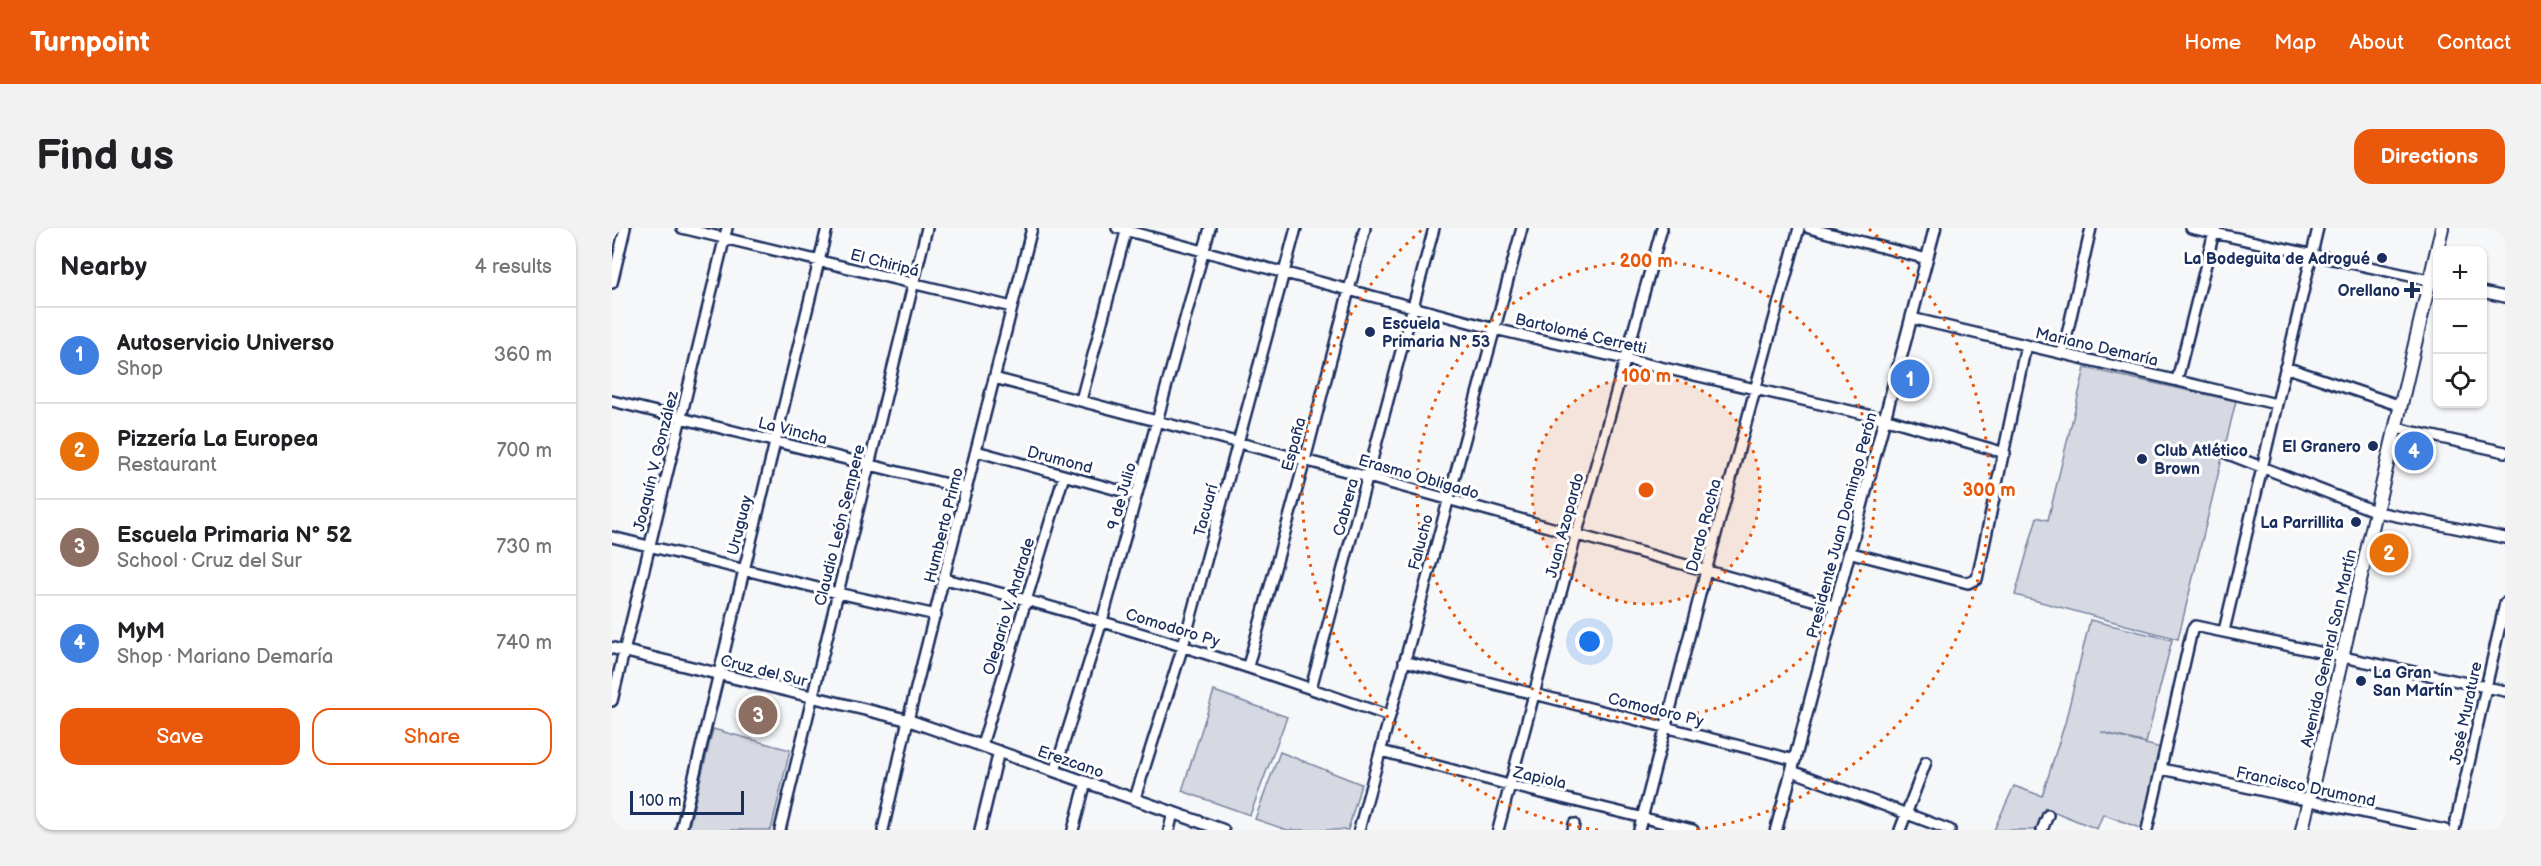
<!DOCTYPE html>
<html lang="en">
<head>
<meta charset="utf-8">
<style>
  :root { --surface:#fff; --page:#f2f2f2; --text:#202124; --muted:#757577; --line:#e0e0e0; --accent:#ea580c }
  body { margin:0; font-family:"Balsamiq Sans",sans-serif; background:var(--page); color:var(--text) }
  .controls { position:absolute; right:18px; top:18px; display:grid; overflow:hidden; border-radius:12px; box-shadow:0 2px 4px #0004 }
  .controls button { width:54px; height:54px; display:grid; place-items:center; padding:0; border:0; border-bottom:2px solid var(--line); background:var(--surface); color:var(--text); font:30px sans-serif }
  .scale { position:absolute; left:18px; bottom:15px; width:114px; box-sizing:border-box; padding-left:6px; border:3px solid #1b2f5e; border-top:0; font-size:16px; line-height:21px; white-space:nowrap; color:#1b2f5e; -webkit-text-stroke:4px #fff; paint-order:stroke }
  .you { position:absolute; left:978px; top:414px; width:21px; height:21px; margin:-15px; border:4px solid #fff; border-radius:50%; background:#1a73e8; box-shadow:0 0 0 9px #1a73e833 }
  .badge { display:grid; place-items:center; width:39px; height:39px; border-radius:50%; background:var(--accent); color:#fff; font-size:20px; font-weight:700 }
  .pin { position:absolute; translate:-50% -50%; border:3px solid #fff; box-shadow:0 2px 6px #0006 }
  .list { margin:0; padding:0; list-style:none }
  h2 { display:flex; justify-content:space-between; align-items:center; height:78px; margin:0; padding:0 24px; font-size:26px }
  h2 small { font-size:20px; font-weight:400; color:var(--muted) }
  .list li { display:grid; grid-template-columns:39px 1fr auto; gap:18px; align-items:center; box-sizing:border-box; height:96px; padding:0 24px; border-top:2px solid var(--line) }
  .list b { display:block; font-size:22px; white-space:nowrap }
  .list p { margin:0; font-size:20px; white-space:nowrap; color:var(--muted) }
  .list em { font-size:20px; font-style:normal; color:var(--muted) }
  .actions { display:flex; gap:12px; padding:18px 24px }
  .actions a { flex:1; padding:14px 0; border:2px solid var(--accent); border-radius:18px; text-align:center; font-size:21px; color:var(--accent) }
  .actions .main { background:var(--accent); color:#fff }
  .icon { flex:none; width:33px; height:33px; fill:none; stroke:currentColor; stroke-width:2; stroke-linecap:round; stroke-linejoin:round }
  .map { position:relative; flex:none; width:1893px; height:602px; overflow:hidden; border-radius:18px }
  header { display:flex; align-items:center; gap:36px; box-sizing:border-box; height:84px; padding:0 30px; background:var(--accent); color:#fff }
  header strong { font-size:28px }
  nav { display:flex; gap:33px; margin-inline-start:auto; font-size:21px }
  .intro { display:flex; align-items:center; justify-content:space-between; box-sizing:border-box; height:144px; padding:0 36px }
  h1 { margin:0; font-size:42px }
  .button { padding:15px 27px; border-radius:18px; background:var(--accent); color:#fff; font-size:21px; font-weight:700 }
  main { display:flex; gap:36px; padding:0 36px }
  aside { flex:1; background:var(--surface); border-radius:18px; box-shadow:0 2px 4px #0004 }
  .map>svg:first-child { display:block }
  .green { fill:#d6d9e2; stroke:#7884a0; stroke-width:1.5 }
  .lines { fill:none; stroke-linecap:round; stroke-linejoin:round }
  .minor-casing { stroke:#1b2f5e; stroke-width:14 }
  .tertiary-casing { stroke:#1b2f5e; stroke-width:15 }
  .secondary-casing { stroke:#1b2f5e; stroke-width:16 }
  .minor { stroke:#fff; stroke-width:9 }
  .tertiary { stroke:#fff; stroke-width:10 }
  .secondary { stroke:#fff; stroke-width:12 }
  .ring { fill:none; stroke:#e8590c; stroke-width:3; stroke-dasharray:3 6 }
  .poi-dot { fill:#1b2f5e; stroke:#fff; stroke-width:2 }
  .labels { text-anchor:middle; stroke-width:6; stroke-linejoin:round; paint-order:stroke }
  .poi-label { font-size:16px; font-weight:bold; fill:#1b2f5e; stroke:#fff; text-anchor:end }
  .street-label { font-size:16px; fill:#1b2f5e; stroke:#fff }
  .centre { fill:#e8590c; stroke:#fff; stroke-width:3 }
  .ring-label { font-size:18px; text-anchor:middle; font-weight:bold; fill:#e8590c; stroke:#fff; stroke-width:6; stroke-linejoin:round; paint-order:stroke }
</style>
</head>
<body>
<header>
<strong>Turnpoint</strong>
<nav><a>Home</a><a>Map</a><a>About</a><a>Contact</a></nav>
</header>
<div class="intro"><h1>Find us</h1><a class="button">Directions</a></div>
<main>
<aside>
<h2>Nearby<small>4 results</small></h2>
<ul class="list">
<li><span class="badge" style="background:#3f7fe0">1</span><div><b>Autoservicio Universo</b><p>Shop</p></div><em>360 m</em></li>
<li><span class="badge" style="background:#e8710a">2</span><div><b>Pizzería La Europea</b><p>Restaurant</p></div><em>700 m</em></li>
<li><span class="badge" style="background:#8d6e63">3</span><div><b>Escuela Primaria N° 52</b><p>School · Cruz del Sur</p></div><em>730 m</em></li>
<li><span class="badge" style="background:#3f7fe0">4</span><div><b>MyM</b><p>Shop · Mariano Demaría</p></div><em>740 m</em></li>
</ul>
<div class="actions"><a class="main">Save</a><a>Share</a></div>
</aside>
<div class="map">
<svg width="1893" height="602" viewBox="0 0 1893 602">
  <rect width="100%" height="100%" fill="#f6f7f9"/>
  <filter id="ink" filterUnits="userSpaceOnUse"><feTurbulence type="fractalNoise" baseFrequency=".0167" numOctaves="2"/><feDisplacementMap in="SourceGraphic" scale="12" xChannelSelector="R" yChannelSelector="G"/><feConvolveMatrix kernelMatrix="1 2 1 2 8 2 1 2 1" color-interpolation-filters="sRGB"/></filter>
  <g filter="url(#ink)">
    <path class="green" d="M1473,140l151,33 -58,238 -163,-44 22,-78 11,3z
      M1478,392l82,20 -26,103 -45,-11 60,16 -19,81 -39,-15 -6,15 -52,-21 -9,22h-42l20,-44 28,10 23,-73z
      M602,463l73,26 -37,98 -68,-24z
      M101,501l77,21 -19,80h-83z
      M668,524l81,32 -13,46h-61l-32,-11z"/>
    <g class="lines">
      <defs>
        <path id="minor" d="M70,0l330,79
          M505,0l378,101 399,92 111,32
          M1197,0l118,31
          M1579,0l247,54
          M0,55l13,-55
          M1870,64l23,5
          M1299,90l365,86
          M1451,124l28,-124
          M1673,139l116,39
          M382,150l374,99 466,129
          M1565,152l38,-152
          M469,172l46,-172
          M0,173l355,88
          M1784,200l109,24
          M364,223l160,44
          M1616,226l149,58 128,26
          M0,309l226,56 98,22
          M1236,324l120,31 9,-4 49,-234
          M333,351c151,37 298,85 444,137
          M1612,403l94,-403
          M792,433l391,99
          M636,438l57,-206 60,-232
          M699,460l123,-460
          M0,473l115,-473
          M370,517l82,-269
          M769,523l128,34 184,45
          M1550,541l283,61
          M443,543l47,-150 108,-393
          M1180,543l158,59
          M523,570l48,-152 113,-418
          M69,602l146,-602
          M168,602l147,-602
          M271,602l25,-110 124,-492
          M368,602l19,-79
          M461,602l13,-48
          M557,602l4,-18
          M747,602l163,-602
          M886,602l78,-294 86,-308
          M961,602l1,-6
          M1027,602l67,-259 93,-343
          M1288,602l26,-68
          M1430,602l6,-15
          M1535,602l45,-200 3,-4 310,65
          M1842,602l51,-227"/>
        <path id="tertiary" d="M0,420l296,72 315,110
          M1164,602l159,-602"/>
        <path id="secondary" d="M1690,602l140,-602"/>
      </defs>
      <use href="#minor" class="minor-casing"/>
      <use href="#tertiary" class="tertiary-casing"/>
      <use href="#secondary" class="secondary-casing"/>
      <use href="#minor" class="minor"/>
      <use href="#tertiary" class="tertiary"/>
      <use href="#secondary" class="secondary"/>
    </g>
  </g>
  <circle cx="1034" cy="262" r="114" fill="#e8590c" fill-opacity=".12"/>
  <g class="ring">
    <circle cx="1034" cy="262" r="114"/>
    <circle cx="1034" cy="262" r="229"/>
    <path d="M986 602A343 343 0 0 1 811 1M1257 1A343 343 0 0 1 1082 602"/>
  </g>
  <g class="poi-dot">
    <circle cx="1770" cy="30" r="6"/>
    <path d="M1797 53h6v6h6v6h-6v6h-6v-6h-6v-6h6z"/>
    <circle cx="758" cy="104" r="6"/>
    <circle cx="1761" cy="218" r="6"/>
    <circle cx="1530" cy="231" r="6"/>
    <circle cx="1744" cy="294" r="6"/>
    <circle cx="1749" cy="453" r="6"/>
  </g>
  <g class="labels">
    <g class="poi-label">
      <text x="1758" y="36">La Bodeguita de Adrogué</text>
      <text x="1788" y="68">Orellano</text>
      <text x="770" y="101" text-anchor="start">Escuela<tspan x="770" dy="18">Primaria Nº 53</tspan></text>
      <text x="1749" y="224">El Granero</text>
      <text x="1542" y="228" text-anchor="start">Club Atlético<tspan x="1542" dy="18">Brown</tspan></text>
      <text x="1732" y="300">La Parrillita</text>
      <text x="1761" y="450" text-anchor="start">La Gran<tspan x="1761" dy="18">San Martín</tspan></text>
    </g>
    <g class="street-label">
      <text transform="translate(273 34) rotate(14)" y="6">El Chiripá</text>
      <text transform="translate(969 105) rotate(13)" y="6">Bartolomé Cerretti</text>
      <text transform="translate(1485 118) rotate(13)" y="6">Mariano Demaría</text>
      <text transform="translate(181 202) rotate(14)" y="6">La Vincha</text>
      <text transform="translate(681 216) rotate(-75)" y="6">España</text>
      <text transform="translate(448 231) rotate(15)" y="6">Drumond</text>
      <text transform="translate(43 233) rotate(-76)" y="6">Joaquín V. González</text>
      <text transform="translate(807 248) rotate(16)" y="6">Erasmo Obligado</text>
      <text transform="translate(509 268) rotate(-74)" y="6">9 de Julio</text>
      <text transform="translate(733 279) rotate(-75)" y="6">Cabrera</text>
      <text transform="translate(593 282) rotate(-75)" y="6">Tacuarí</text>
      <text transform="translate(127 297) rotate(-76)" y="6">Uruguay</text>
      <text transform="translate(227 297) rotate(-76)" y="6">Claudio León Sempere</text>
      <text transform="translate(331 297) rotate(-76)" y="6">Humberto Primo</text>
      <text transform="translate(952 297) rotate(-75)" y="6">Juan Azopardo</text>
      <text transform="translate(1091 297) rotate(-75)" y="6">Dardo Rocha</text>
      <text transform="translate(1229 297) rotate(-75)" y="6">Presidente Juan Domingo Perón</text>
      <text transform="translate(808 314) rotate(-75)" y="6">Falucho</text>
      <text transform="translate(396 378) rotate(-73)" y="6">Olegario V. Andrade</text>
      <text transform="translate(561 399) rotate(17)" y="6">Comodoro Py</text>
      <text transform="translate(1716 420) rotate(-77)" y="6">Avenida General San Martín</text>
      <text transform="translate(152 442) rotate(14)" y="6">Cruz del Sur</text>
      <text transform="translate(1044 481) rotate(14)" y="6">Comodoro Py</text>
      <text transform="translate(1853 485) rotate(-78)" y="6">José Murature</text>
      <text transform="translate(459 533) rotate(19)" y="6">Erezcano</text>
      <text transform="translate(928 549) rotate(13)" y="6">Zapiola</text>
      <text transform="translate(1694 558) rotate(12)" y="6">Francisco Drumond</text>
    </g>
  </g>
  <circle cx="1034" cy="262" r="9" class="centre"/>
  <g class="ring-label">
    <text x="1034" y="39">200 m</text>
    <text x="1034" y="154">100 m</text>
    <text x="1377" y="268">300 m</text>
  </g>
</svg>
<div class="controls">
<button>+</button>
<button>−</button>
<button><svg class="icon" aria-label="locate" viewBox="0 0 24 24"><circle cx="12" cy="12" r="6"/><path d="M12 2v4M12 18v4M2 12h4M18 12h4"/></svg></button>
</div>
<div class="scale">100 m</div>
<div class="you"></div>
<div class="pin badge" style="left:1298px;top:151px;background:#3f7fe0">1</div>
<div class="pin badge" style="left:1777px;top:325px;background:#e8710a">2</div>
<div class="pin badge" style="left:146px;top:487px;background:#8d6e63">3</div>
<div class="pin badge" style="left:1802px;top:223px;background:#3f7fe0">4</div>
</div>
</main>
</body>
</html>
